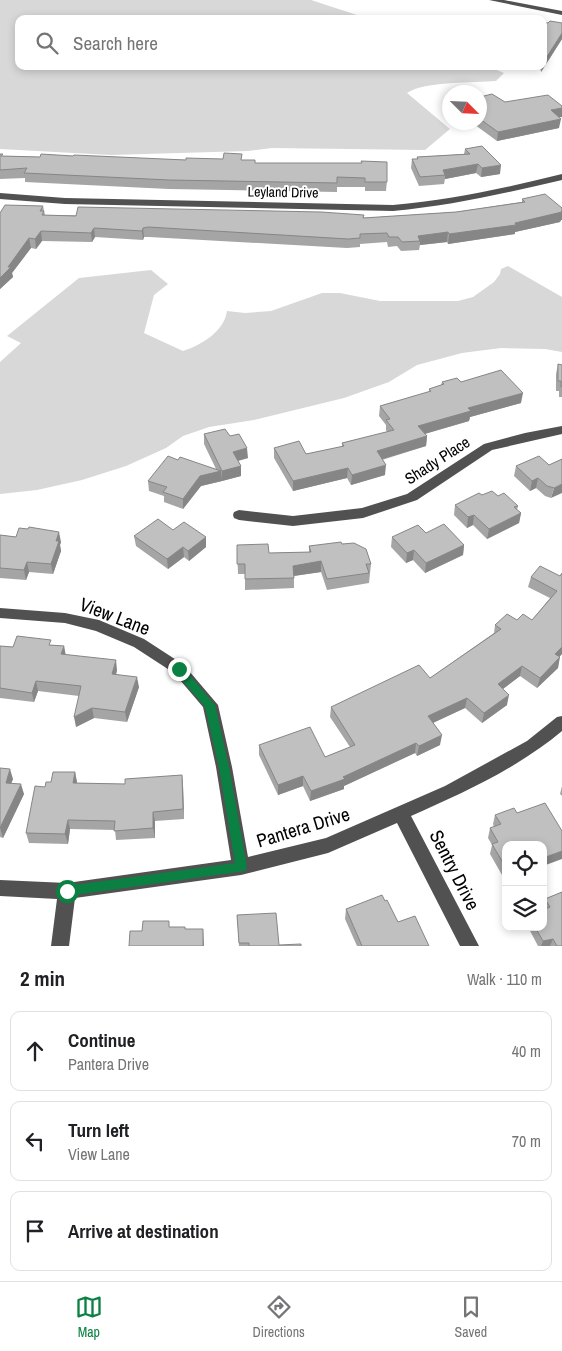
<!DOCTYPE html>
<html lang="en">
<head>
<meta charset="utf-8">
<style>
  :root { --surface:#fff; --page:#f2f2f2; --text:#202124; --muted:#757577; --line:#e0e0e0; --accent:#0b8043 }
  body { margin:0; font-family:"Archivo Narrow",sans-serif; background:var(--page); color:var(--text) }
  .controls { position:absolute; right:15px; bottom:15px; display:grid; overflow:hidden; border-radius:10px; box-shadow:0 2px 8px #0003 }
  .controls button { width:45px; height:45px; display:grid; place-items:center; padding:0; border:0; border-bottom:1px solid var(--line); background:var(--surface); color:var(--text); font:25px sans-serif }
  .compass { position:absolute; left:442px; top:85px; width:45px; height:45px; border-radius:50%; background:var(--surface); box-shadow:0 2px 8px #0003; rotate:114deg }
  .stop { position:absolute; width:15px; height:15px; margin:-11px; border:4px solid #0b8043; border-radius:50%; background:#fff }
  .stop.end { background:#0b8043; border-color:#fff; box-shadow:0 1px 5px #0008 }
  .list { margin:0; padding:0; list-style:none }
  h2 { display:flex; justify-content:space-between; align-items:center; height:65px; margin:0; padding:0 20px; font-size:21px }
  h2 small { font-size:16px; font-weight:400; color:var(--muted) }
  .list li { display:grid; grid-template-columns:32px 1fr auto; gap:15px; align-items:center; box-sizing:border-box; height:80px; margin:0 10px 10px; padding:0 10px; border:1px solid var(--line); border-radius:10px }
  .list b { display:block; font-size:19px; white-space:nowrap }
  .list p { margin:0; font-size:16px; white-space:nowrap; color:var(--muted) }
  .list em { font-size:16px; font-style:normal; color:var(--muted) }
  .icon { flex:none; width:28px; height:28px; fill:none; stroke:currentColor; stroke-width:2; stroke-linecap:round; stroke-linejoin:round }
  .map { position:relative; flex:none; width:562px; height:946px; overflow:hidden }
  .search { position:absolute; background:var(--surface); box-shadow:0 2px 8px #0003; left:15px; right:15px; top:15px; height:55px; display:flex; align-items:center; gap:12px; box-sizing:border-box; padding:0 18px; border-radius:10px; color:var(--muted); font-size:19px }
  .sheet { height:335px; background:var(--surface) }
  nav { display:flex; justify-content:space-around; align-items:center; box-sizing:border-box; height:70px; border-top:1px solid var(--line); background:var(--surface); font-size:14px; color:var(--muted) }
  nav a { display:grid; justify-items:center; gap:2px }
  nav .on { color:var(--accent) }
  .map>svg:first-child { display:block }
  .green { fill:#d8d8d8 }
  .lines { fill:none; stroke-linecap:round; stroke-linejoin:round }
  .minor { fill:#515151; fill-rule:evenodd }
  .wall { fill:#a5a5a5 }
  .shaded-wall { fill:#868686 }
  .building { fill:#c0c0c0; stroke:#868686 }
  .route { fill:#0b8043 }
  .labels { text-anchor:middle; stroke-width:4; stroke-linejoin:round; paint-order:stroke }
  .far-street-label { font-size:14px; fill:#000; stroke:#fff }
  .street-label { font-size:16px; fill:#000; stroke:#fff }
  .near-street-label { font-size:19px; fill:#000; stroke:#fff }
</style>
</head>
<body>
<div class="map">
<svg width="562" height="946" viewBox="0 0 562 946">
  <rect width="100%" height="100%" fill="#fff"/>
  <path class="green" d="M0,0h311l46,15 -4,4h-334v47h468l17,7 -8,8c-22,2 -71,0 -89,12l43,36 -25,21 -153,-2 -24,3 -137,4 -111,-6z
    M508,266l54,31v55l-17,-3 -44,-1 -39,5 -45,12 -28,17 -45,16 -90,22 -45,7 -26,9 -17,12 -40,18 -44,14 -45,10 -37,4v-132l21,-19 -14,-7 72,-58 72,-8 17,14 -14,11 -10,38 39,18c18,-6 41,-19 44,-40l18,2 26,-2 51,-18h18l40,8h78l15,-4 21,-15 6,-8 1,-5z"/>
  <g class="lines">
    <path class="minor" d="M489,0h15l58,11v4z
      M562,174v6c-56,13 -111,26 -169,31l-328,-7 -65,-5v-6l65,5 328,7c58,-5 113,-17 169,-31z
      M562,426v8l-70,16 -75,50 -54,18 -70,8 -54,-6 -5,-2 -1,-3 1,-3 5,-2 54,6 69,-8 45,-14 77,-50 41,-11z
      M0,608l65,5 34,7 45,19 40,26 34,40 14,62 16,90 78,-19 119,-52 82,-45 30,-24 5,-1v15c-44,37 -99,62 -151,85l68,130h-19l-63,-123 -69,30 -87,22 -166,23 -6,48h-18l6,-47 -57,-3v-16l67,3 164,-23 -15,-93 -13,-60 -29,-34 -40,-26 -38,-16 -31,-8 -65,-5z"/>
  </g>
  <path class="wall" d="M550,21l12,2v16l-21,33 -1,-6h3v-44l5,1z
    M480,97l25,5 57,4v11h-3v11l-62,13 -26,-19h9z
    M465,149l35,25 -19,3 -5,-4 -31,6 -1,5 -25,2 -8,-18 1,-9h5v-2l47,-3z
    M0,154l3,2 37,1 33,-1 113,4h69v3l132,17 -1,11h-21v-4h-28v5l-168,-3 -144,-7v-4l-25,1z
    M522,199l39,21 -1,2 -45,10v2l-67,10 -1,-2 -27,3 -1,5 -18,1 -4,-5 -9,1 -1,-5 -27,2v3l-13,1 -198,-11h-5l-1,3 -48,-3 -3,5 -50,-1 -6,8 -5,-1 -19,25 1,4 -13,12v-76l43,-7 2,9 318,3 93,-6 66,-10z
    M558,364l4,1v32h-3v-6h-3v-17z
    M442,382h19l60,21 -51,14 -1,4 -44,13 2,2 -1,10 -44,14 3,15 -34,10 -4,-7 -54,13 -19,-33v-10l32,6 36,-7v-4l45,-11 -1,-2v-5l-7,-9 1,-10 49,-14v-3l12,-4z
    M204,434l26,2 18,22 -10,3 3,15 -19,5v-1v1l-21,5 -18,23 -19,-7v-6l-15,-5 -1,-10 30,-21 38,9 -12,-25z
    M562,459l-11,39 -6,-2 -9,-8 -6,3 -16,-15 2,-10 33,-1z
    M482,495l16,1 20,10 -1,4 4,3 -2,10 -32,16 -14,-14 -6,3 -13,-13 1,-10z
    M173,530l33,7v10l-17,14 -5,-4 -16,12 -32,-23 -2,-10z
    M426,533l38,12 -1,10 -38,18 -12,-13 -7,3 -15,-16 1,-10z
    M0,535l61,7 -1,3 1,6 -8,23 -24,-2 -3,8 -26,-2z
    M342,544l29,20 -2,19 -42,7 -6,-18 -27,4v12l-49,2v-16h-7l-1,-29 32,8 40,-1v-6z
    M562,573v81l-3,3 -1,11 -21,20 -17,-12 -17,13 4,16 -25,18 -17,-15 -32,15 7,22 -23,11 -2,-3 -71,33v3l-34,12 -7,-15 -25,9 -19,-40v-10l66,12 25,-10 -20,-30 1,-10 99,-29 64,-45 1,-8 22,-5h15l18,-22 -22,-11 3,-10 29,-1z
    M52,645l12,1 1,9 52,15 -1,4 23,13 -12,35 -33,-4 -18,9 3,-31 -41,-5 -4,11 -34,-4v-52l13,1z
    M0,768l13,11 -2,4 13,11 -21,44 -3,-1z
    M75,772l2,11 48,1 57,-9 1,10 1,34 -29,2v17l-39,2 -1,-10 -45,-1 -2,15 -39,-1 -3,-10 25,-51z
    M562,786v10l-2,-2z
    M495,815l48,51 -37,-21v37l-16,-28 2,-9 -4,-7 2,-10 4,-1 -1,-3z
    M562,892v54h-24l-10,-19h15v-22l2,-6z
    M346,909l52,13 31,24h-72l-12,-27z
    M237,915l42,30 22,1h-62z"/>
  <path class="shaded-wall" d="M562,33v6l-21,33 1,-6h1v-3z
    M562,108v9l-12,2 1,-9z
    M561,119l-2,9 -62,13 1,-9z
    M478,164l-2,9 -31,6v-4l-2,-5z
    M501,165l-1,9 -19,3 1,-9z
    M562,211v9h-1l-1,2 -45,10v2l-67,10 1,-10 66,-11z
    M94,228l1,9 -3,5 -1,-9z
    M143,228l1,9 -1,3 -1,-9z
    M41,231l1,10 -6,8 -1,-10z
    M448,232l-1,10 -27,3v-4l-2,-5z
    M29,238l2,10 -19,25 1,4 -13,12v-11z
    M523,393l-2,10 -51,14 -1,4 -52,15 1,-10 50,-18z
    M427,436l-1,10 -50,15 1,-10z
    M247,448l1,10 -15,4v-10z
    M386,465l-1,10 -34,10 1,-10z
    M241,466v10l-19,5v-10z
    M348,468l-1,10 -54,13v-10z
    M221,471l1,10 -21,5 -18,23v-10l17,-23z
    M538,478l-2,10 -6,3 2,-10z
    M562,484v9l-11,5 3,-10z
    M521,513l-2,10 -32,16 2,-10z
    M474,515l-1,10 -6,3 1,-11z
    M59,532l2,10 -1,3 1,6 -8,23 -2,-10 5,-23z
    M206,537v10l-17,14 -1,-10z
    M464,545l-1,10 -38,18 1,-10z
    M183,547l1,10 -16,12 -1,-10z
    M414,550l-1,10 -7,3 1,-10z
    M321,561v11l-28,4v-10z
    M27,562l2,10 -3,8 -2,-10z
    M64,646l2,10 -5,-2z
    M562,647v7l-10,10 3,-10z
    M560,657l-2,11 -21,20 3,-10z
    M116,660l1,10 -3,14 -2,-10z
    M522,666l-2,10 -24,18 2,-10z
    M137,677l2,10 -12,35 -2,-10z
    M36,681l2,10 -4,11 -2,-9z
    M509,695l-2,10 -25,18 2,-10z
    M467,698l-2,10 -39,18 2,-10z
    M92,708l2,10 -18,9 -2,-10z
    M442,735l-2,10 -23,11 2,-10z
    M416,743l-1,10 -71,33v3l-34,12 1,-10z
    M10,769l3,10 -5,13 -2,-9z
    M75,772l2,10 -2,11 -2,-10z
    M182,775l1,10 1,34 -1,-10z
    M303,776v10l-25,9v-10z
    M21,784l3,10 -21,44 -3,-10z
    M153,812l2,9v17l-2,-10z
    M68,820l2,9 -2,15 -3,-10z
    M562,851v8l-19,7v-8z
    M203,929l1,17h-1z
    M553,939l-3,7h-9l2,-5z"/>
  <path class="building" d="M550,21l12,2v10l-19,30v-41l5,1z
    M492,94l13,8 43,-7 14,11v2l-11,2 10,9 -63,13 -18,-13v-22z
    M482,146l19,19 -19,3 -4,-4 -35,6 2,5 -25,2 -8,-18h6l-1,-2 53,-3 -5,-5z
    M224,153l18,1 -1,6h14v3h107l-1,-2 26,1v20h-22v-4l-28,-1v6l-168,-3 -145,-7 3,-5 -27,2v-16h3l-2,2 39,1 1,-3 32,2 1,-1 112,5v-2l37,1z
    M545,194l17,14v3h-1l1,1 -47,11 1,2 -67,9 -1,-2 -30,4 2,5 -18,1 -4,-5h-9l-2,-4 -27,1v4l-12,1 -200,-12 -5,1 -1,3 -48,-3 -3,5 -50,-2 -6,8 -6,-1 -21,29h3l-11,11v-65l5,-8 38,1 -3,5h4l-2,4 34,1 2,-9 243,5 43,3 -1,3 93,-6 69,-10 -3,-3z
    M558,364l4,1v22h-1v-6h-3z
    M501,370l22,23 -55,15 3,3 -53,15 9,10 -50,15 9,14 -34,10 -4,-7 -55,13 -19,-33 25,-7 7,13 38,-8 -2,-3 52,-13 -8,-10 4,-1 -10,-13 51,-15 -2,-2 15,-5 -2,-2 15,-4 4,4z
    M225,429l5,7 9,-2 8,14 -14,4 8,14 -19,5 -18,-37z
    M168,456l10,4 2,-3 41,14 -21,5 -17,23 -20,-7 4,-5 -19,-6z
    M539,456l10,9 13,-6v25l-8,4 -7,-2 -9,-8 -6,3 -16,-15z
    M492,491l6,5 6,-3 14,13 -4,1 7,6 -32,16 -15,-14 -6,2 -13,-12 24,-12 3,2z
    M158,519l15,11 11,-8 22,15 -18,14 -5,-4 -16,12 -33,-23z
    M444,524l20,21 -38,18 -12,-13 -7,3 -15,-16 26,-12 8,8z
    M29,527l30,5 -3,9h3l-8,23 -24,-2 -3,8 -24,-2v-33l16,2 3,-9 9,1z
    M341,542l1,2 12,-1 12,6 5,15h-5l3,9 -42,6 -6,-18 -28,5 1,12 -49,1v-15h-8v-19l31,-1 1,9 42,-1 -2,-6z
    M540,566l20,10 2,-3v74l-7,7 5,3 -20,21 -18,-12 -24,18 11,11 -25,18 -17,-15 -39,18 14,19 -23,11 -3,-3 -73,34 2,2 -34,12 -8,-15 -25,9 -19,-40 51,-18 15,30 30,-12 -24,-38 88,-42 11,13 71,-49 -6,-4 12,-11 10,6 6,-6 9,6 25,-29 -26,-14z
    M17,636l34,4 -2,5 15,1 -3,8 55,6 -4,14 25,3 -12,35 -33,-4 -18,9 7,-31 -45,-5 -4,12 -32,-5v-42l13,1z
    M0,768l10,1 -4,14 15,1 -21,44z
    M53,772h22l-2,11 52,1v-5l57,-4 1,34 -30,3v16l-39,3 1,-10 -47,-1 -3,14 -39,-1 9,-47 10,1 1,-5h5z
    M545,803l17,28v20l-19,7v-13h-37v23l-14,-24 6,-2 -8,-14 11,-4 -6,-9 19,-7 3,5z
    M562,892v54h-5l-4,-7 -10,2 -8,-14h8v-17l7,-3 -5,-8z
    M382,895l3,6 2,-1 11,22 17,-6 14,30h-67l-16,-37z
    M276,913l3,32 22,-1v2h-52v-3h-10l-2,-28z
    M143,921h26v6h16v2h18v17h-74l1,-15h12z"/>
  <path class="route" d="M179,665l3,1 33,39 14,62 18,100 -2,4 -178,25 -4,-1 -1,-4 1,-4 4,-1 168,-23 -16,-96 -14,-60 -30,-35v-6z"/>
  <g class="labels">
    <g class="far-street-label">
      <text transform="translate(283 192) rotate(1)" y="5">Leyland Drive</text>
    </g>
    <g class="street-label">
      <text transform="translate(437 460) rotate(-33)" y="6">Shady Place</text>
    </g>
    <g class="near-street-label">
      <text transform="translate(115 616) rotate(21)" y="7">View Lane</text>
      <text transform="translate(303 827) rotate(-17)" y="7">Pantera Drive</text>
      <text transform="translate(455 870) rotate(63)" y="7">Sentry Drive</text>
    </g>
  </g>
</svg>
<div class="controls">
<button><svg class="icon" aria-label="locate" viewBox="0 0 24 24"><circle cx="12" cy="12" r="6"/><path d="M12 2v4M12 18v4M2 12h4M18 12h4"/></svg></button>
<button><svg class="icon" aria-label="layers" viewBox="0 0 24 24"><path d="M12 4l9 5-9 5-9-5zM3 14l9 5 9-5"/></svg></button>
</div>
<svg class="compass" viewBox="-18 -18 36 36"><path d="M0-13l5 13h-10z" fill="#e53935"/><path d="M0 13l5-13h-10z" fill="#757577"/></svg>
<div class="stop" style="left:67px;top:891px"></div>
<div class="stop end" style="left:179px;top:669px"></div>
<div class="search"><svg class="icon" aria-label="search" viewBox="0 0 24 24"><circle cx="10" cy="10" r="6"/><path d="M15 15l6 6"/></svg>Search here</div>
</div>
<section class="sheet">
<h2>2 min<small>Walk · 110 m</small></h2>
<ul class="list">
<li><svg class="icon" aria-label="ahead" viewBox="0 0 24 24"><path d="M12 20V5M6 11l6-6 6 6"/></svg><div><b>Continue</b><p>Pantera Drive</p></div><em>40 m</em></li>
<li><svg class="icon" aria-label="left" viewBox="0 0 24 24"><path d="M17 20v-9H6M10 6l-5 5 5 5"/></svg><div><b>Turn left</b><p>View Lane</p></div><em>70 m</em></li>
<li><svg class="icon" aria-label="arrive" viewBox="0 0 24 24"><path d="M6 21V4h12l-3 4 3 4H6"/></svg><div><b>Arrive at destination</b></div></li>
</ul>
</section>
<nav>
<a class="on"><svg class="icon" aria-label="map" viewBox="0 0 24 24"><path d="M3 6l6-2 6 2 6-2v14l-6 2-6-2-6 2zM9 4v14M15 6v14"/></svg>Map</a>
<a><svg class="icon" aria-label="directions" viewBox="0 0 24 24"><path d="M12 3l9 9-9 9-9-9zM9 14v-3h6M13 9l2 2-2 2"/></svg>Directions</a>
<a><svg class="icon" aria-label="saved" viewBox="0 0 24 24"><path d="M7 4h10v16l-5-4-5 4z"/></svg>Saved</a>
</nav>
</body>
</html>
